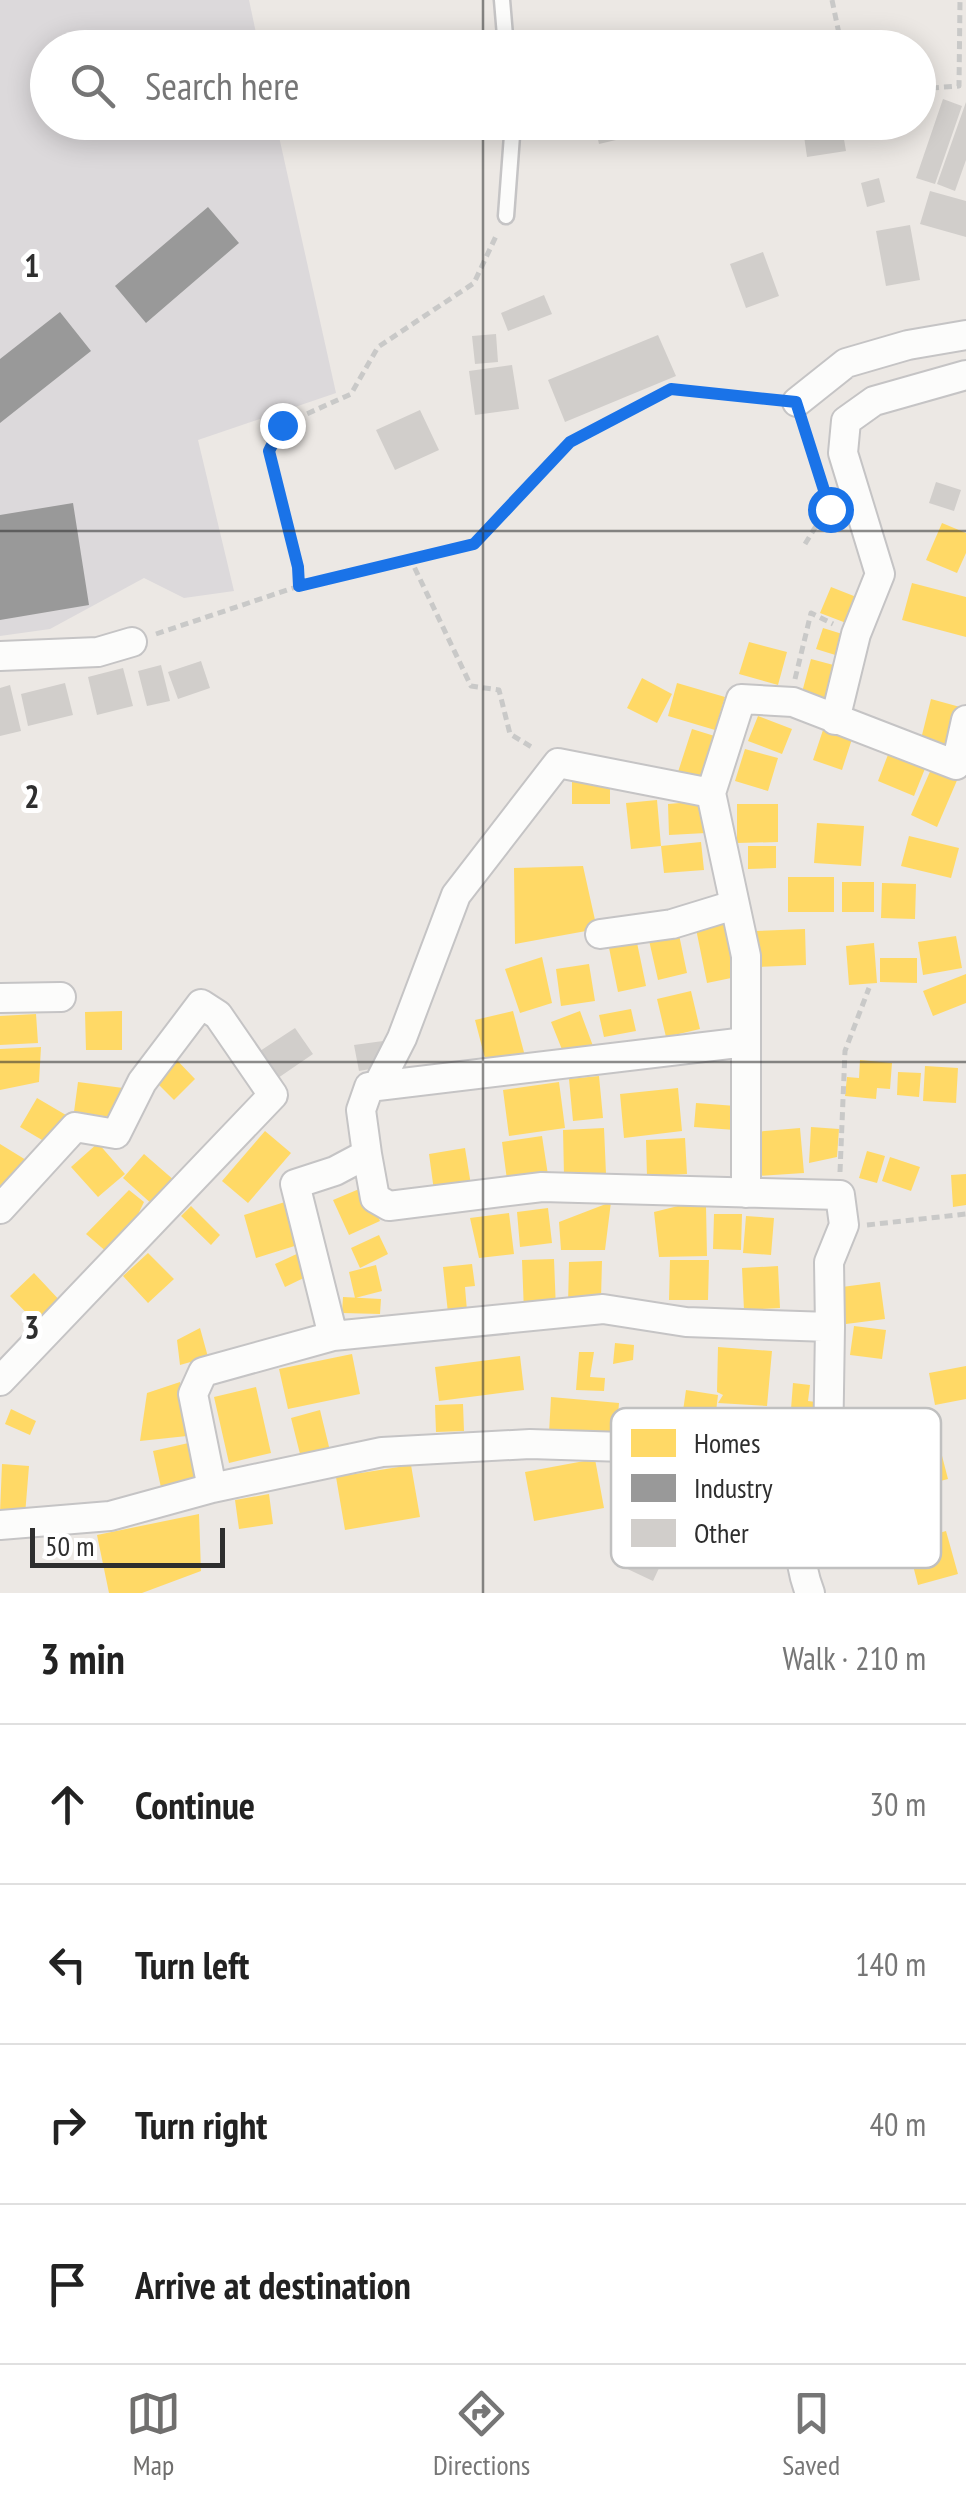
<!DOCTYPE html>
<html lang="en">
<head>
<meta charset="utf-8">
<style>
  :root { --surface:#fff; --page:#f6f6f6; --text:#222; --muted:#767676; --line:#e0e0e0; --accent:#706f6e }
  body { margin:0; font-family:"PT Sans Narrow",sans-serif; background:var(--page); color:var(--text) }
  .scale { position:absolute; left:30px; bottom:25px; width:195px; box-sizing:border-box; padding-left:10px; border:5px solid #2e2e2e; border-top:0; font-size:28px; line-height:35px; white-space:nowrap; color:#2e2e2e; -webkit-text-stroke:8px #fff; paint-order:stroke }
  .stop { position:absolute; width:30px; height:30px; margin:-22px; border:8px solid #1a73e8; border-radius:50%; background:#fff }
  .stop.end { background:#1a73e8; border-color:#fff; box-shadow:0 2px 10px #0008 }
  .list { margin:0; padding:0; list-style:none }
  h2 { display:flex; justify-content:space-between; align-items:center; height:130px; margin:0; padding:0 40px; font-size:42px }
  h2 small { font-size:32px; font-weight:400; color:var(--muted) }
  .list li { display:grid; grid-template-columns:65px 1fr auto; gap:30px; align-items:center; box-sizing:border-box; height:160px; padding:0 40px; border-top:2px solid var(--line) }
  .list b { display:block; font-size:38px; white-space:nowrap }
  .list em { font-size:32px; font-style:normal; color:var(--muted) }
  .icon { flex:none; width:55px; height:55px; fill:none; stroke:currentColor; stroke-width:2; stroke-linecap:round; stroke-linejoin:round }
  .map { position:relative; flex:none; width:966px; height:1593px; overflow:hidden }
  .search { position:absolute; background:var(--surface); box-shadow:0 5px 25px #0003; left:30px; right:30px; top:30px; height:110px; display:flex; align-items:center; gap:25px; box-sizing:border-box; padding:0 35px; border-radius:55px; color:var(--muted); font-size:38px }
  .sheet { height:770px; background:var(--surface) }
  nav { display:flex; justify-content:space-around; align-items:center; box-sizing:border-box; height:140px; border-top:2px solid var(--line); background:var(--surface); font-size:28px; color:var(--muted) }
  nav a { display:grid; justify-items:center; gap:5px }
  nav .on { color:var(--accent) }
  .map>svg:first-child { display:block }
  .industrial { fill:#dcd9db }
  .homes { fill:#ffd966 }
  .industry { fill:#999 }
  .building { fill:#d1cecb }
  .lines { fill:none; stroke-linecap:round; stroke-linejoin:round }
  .lane-casing { stroke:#c5c4c5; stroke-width:19 }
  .street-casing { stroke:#c5c4c5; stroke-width:32 }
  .path { stroke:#c9c9c8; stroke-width:5; stroke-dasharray:8 5; stroke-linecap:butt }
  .lane { stroke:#fcfcfb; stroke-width:14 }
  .street { stroke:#fcfcfb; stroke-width:28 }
  .route { stroke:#1a73e8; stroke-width:12 }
  .grid { fill:none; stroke:#2e2e2e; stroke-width:2.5; stroke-opacity:0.55 }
  .key { fill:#fff; stroke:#c0c0c0; stroke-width:2.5 }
  .key-label { font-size:28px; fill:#2e2e2e }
  .grid-label { font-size:32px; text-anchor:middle; font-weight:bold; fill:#2e2e2e; stroke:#fff; stroke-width:10; stroke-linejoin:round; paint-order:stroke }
</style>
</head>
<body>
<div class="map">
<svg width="966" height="1593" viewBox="0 0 966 1593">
  <rect width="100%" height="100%" fill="#ece8e4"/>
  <path class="industrial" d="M0,0h249l10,47 -211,1v74l228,1 60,270 -138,47 36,151 -50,7 -40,-20 -94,51 -50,7z"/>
  <path class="homes" d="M942,523l24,10v20l-9,20 -31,-13z
    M912,583l54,14v40l-64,-17z
    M831,587l33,13 -10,26 -34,-13z
    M823,628l29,9 -7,21 -29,-9z
    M749,642l38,10 -9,33 -39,-11z
    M811,659l30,8 -11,37 -29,-8z
    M642,678l30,16 -15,29 -30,-15z
    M677,683l48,14 -10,33 -47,-14z
    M931,699l29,8 -10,39 -29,-7z
    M758,716l34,13 -10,25 -34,-13z
    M692,729l29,9 -14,44 -29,-10z
    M823,730l29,9 -10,31 -29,-10z
    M745,749l33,9 -10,33 -33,-10z
    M889,752l37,14 -12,30 -36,-15z
    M932,767l26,11 -21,49 -26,-12z
    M572,779h38v25h-38z
    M657,800l4,46 -30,3 -5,-46z
    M704,801l2,32 -37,2 -1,-31z
    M737,804h41v38l-41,1z
    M817,823l47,3 -3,40 -47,-3z
    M909,836l50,12 -8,30 -50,-12z
    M701,842l3,28 -40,3 -3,-27z
    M748,846h28v22l-28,1z
    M583,866l14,63 -82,15 -1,-76z
    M788,877h46v35h-46z
    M842,882h32v30h-32z
    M882,883l34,1 -1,35 -34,-1z
    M724,918l12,59 -29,6 -12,-59z
    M805,929l1,36 -49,2 -2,-36z
    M678,930l9,43 -29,7 -10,-44z
    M635,933l11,53 -28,6 -11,-54z
    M956,936l6,32 -39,7 -5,-33z
    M874,943l3,40 -28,2 -3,-39z
    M542,957l10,46 -32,10 -15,-44z
    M880,958h37v25l-37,-1z
    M589,964l6,37 -34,5 -5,-37z
    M966,974v29l-33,13 -10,-25z
    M691,991l9,38 -34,8 -9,-38z
    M631,1009l5,22 -32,6 -5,-22z
    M122,1011v39h-36l-1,-38z
    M513,1011l12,45 -38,10 -12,-46z
    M580,1011l13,35 -28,11 -14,-35z
    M36,1014l2,29 -38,2v-29z
    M41,1047l-2,35 -39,8v-41z
    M172,1055l23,24 -21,21 -24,-24z
    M860,1060l32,3 -2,26 -13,-1 -1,11 -31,-3 2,-19 12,1z
    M925,1066l33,2 -2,35 -33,-2z
    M898,1072l23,1 -2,24 -22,-2z
    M599,1076l4,42 -30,3 -4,-42z
    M78,1082l45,6 -4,30 -45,-6z
    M559,1082l6,46 -56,8 -6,-46z
    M678,1088l4,43 -58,7 -4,-44z
    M37,1098l34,20 -17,29 -34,-20z
    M696,1103l40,3 -1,24 -41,-3z
    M811,1127l28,2 -2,28 -28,6z
    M604,1128l2,46 -42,2 -1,-46z
    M800,1128l4,45 -47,3 -3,-44z
    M265,1131l26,22 -43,50 -26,-22z
    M542,1136l6,39 -41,5 -5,-38z
    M685,1138l2,36 -40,2 -1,-36z
    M98,1143l27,31 -27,23 -27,-30z
    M0,1144l26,16 -26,45z
    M465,1148l6,37 -37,6 -5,-37z
    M867,1151l18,5 -8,27 -18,-5z
    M144,1154l31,27 -21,25 -31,-28z
    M890,1157l30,10 -9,24 -29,-10z
    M966,1174v31l-13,2 -2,-32z
    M364,1187l16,34 -31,14 -16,-35z
    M129,1190l15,12 -28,58 -30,-26z
    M288,1201l13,43 -45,14 -12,-43z
    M611,1202l-6,48h-44l-2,-28z
    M191,1206l29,29 -9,10 -30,-29z
    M678,1206h28l1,50 -48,1 -5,-45z
    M548,1208l4,35 -32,4 -3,-35z
    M509,1213l5,41 -35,4 -9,-40z
    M714,1214h28l-1,36 -28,-1z
    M746,1216l28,2 -3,37 -28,-2z
    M379,1235l9,19 -28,14 -9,-20z
    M301,1252l11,22 -27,13 -10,-23z
    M148,1253l26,26 -26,24 -25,-27z
    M554,1259l2,51 -32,2 -2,-52z
    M670,1260h39l-1,40h-39z
    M602,1261l-1,38 -33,7 1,-44z
    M472,1264l3,22 -10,1 2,24 -19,2 -5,-46z
    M376,1265l6,26 -27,7 -6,-26z
    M778,1266l2,42 -36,2 -2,-42z
    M34,1273l29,31 -24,22 -29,-30z
    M880,1282l5,37 -39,5 -4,-37z
    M343,1297l38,2 -1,15 -38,-1z
    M854,1326l32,4 -4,29 -32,-4z
    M200,1328l8,29 -28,8 -3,-25z
    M615,1343l19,2 -1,15 -20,4z
    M718,1347l54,4 -5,55 -49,-3 5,-8 -6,-3z
    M579,1352h15l-4,25 15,1 -1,13 -28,-1z
    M352,1354l8,40 -72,15 -9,-40z
    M520,1356l4,34 -85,11 -4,-34z
    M966,1366v33l-31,6 -6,-32z
    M180,1382l7,54 -47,5 7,-48z
    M793,1383l17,2 -2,16 8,1 -1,9 -24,-2z
    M256,1387l15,66 -42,10 -15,-66z
    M686,1390l32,5 -6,49 -33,-5z
    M551,1397l68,6 -3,36 -67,-6z
    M463,1404l1,27 -28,1 -1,-27z
    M11,1409l25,12 -6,14 -25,-11z
    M320,1410l11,45 -29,7 -11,-44z
    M934,1425l14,54 -23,6 -14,-55z
    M193,1442l9,41 -40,9 -9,-41z
    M595,1459l9,49 -70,13 -9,-49z
    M2,1464l27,2 -4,49 -25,-2z
    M411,1465l9,52 -75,13 -9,-53z
    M269,1494l4,30 -34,5 -4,-29z
    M199,1514l2,57 -59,22h-33l-12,-58z
    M946,1531l12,43 -40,11 -11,-43z"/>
  <path class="industry" d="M208,207l31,36 -93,80 -31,-37z
    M60,312l31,39 -91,72v-64z
    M73,503l16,102 -89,15v-105z"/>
  <path class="building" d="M943,99l19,7 -27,78 -19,-6z
    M966,102v58l-11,31 -18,-7z
    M594,122h90v2l-85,20z
    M802,122h39l5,29 -39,6z
    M879,178l6,24 -18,5 -6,-24z
    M930,191l36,10v36l-46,-13z
    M910,225l10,55 -34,6 -10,-55z
    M763,252l16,44 -33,12 -16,-44z
    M544,295l8,19 -44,17 -7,-18z
    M496,334l2,28 -23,2 -3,-28z
    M658,335l18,41 -111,46 -17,-42z
    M512,365l7,44 -44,6 -6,-44z
    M420,410l19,40 -44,20 -19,-40z
    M936,482l25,8 -7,21 -25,-8z
    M201,661l9,27 -32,11 -10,-27z
    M161,665l9,36 -23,5 -9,-35z
    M123,668l10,38 -36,9 -9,-38z
    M65,683l8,32 -45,11 -7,-32z
    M10,685l11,46 -21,5v-48z
    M295,1028l18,26 -35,24 -18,-27z
    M383,1041l4,25 -28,5 -5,-26z
    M652,1528l15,7 -7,13 7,3 -14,30 -34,-16 17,-35 12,5z"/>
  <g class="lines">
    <defs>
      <path id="lane" d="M502,0l4,48
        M506,216l7,-94"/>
      <path id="street" d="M797,402l49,-39 62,-18 58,-10
        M0,656l98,-4 34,-10
        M835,720l21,-86 24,-60 -37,-121 3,-32 28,-20 92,-26
        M600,934l72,-10 62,-19
        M0,998l61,-1
        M378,1085l24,-47 54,-143 102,-132 153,30
        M367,1154l8,44 14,8 153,-19 298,8 4,30 -15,37 1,65
        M746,1193v-237l-35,-163 30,-94 52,3 163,63 10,-45
        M0,1209l75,-82 41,7 26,-52 59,-78 17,11 55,80 -273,286
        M212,1488l170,-36 148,-8 126,4 162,28 10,-22 2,-127 -144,-5 -83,-13 -270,27
        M0,1525l110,-9 102,-28 -19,-94 10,-22 130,-36 -38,-152 40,-13 32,-17 -6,-44 8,-23 377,-45
        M810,1593c-16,-42 -11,-77 8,-117"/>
    </defs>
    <use href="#lane" class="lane-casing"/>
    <use href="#street" class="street-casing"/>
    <path class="path" d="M832,0l10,48
      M918,89l41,-3 1,-86
      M804,424l11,38
      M805,544l24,-39
      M409,556l62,130 28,4 11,44 25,15
      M299,586l-30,-135 13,-26 69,-31 27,-47 96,-64 23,-49
      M156,634l143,-48 175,-42 95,-102 102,-53 103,11
      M795,679l16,-66 22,11
      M840,1172l5,-121 24,-63
      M867,1225l99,-11"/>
    <use href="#lane" class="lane"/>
    <use href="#street" class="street"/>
  </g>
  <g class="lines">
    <path class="route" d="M282,425l-13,26 29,116 1,19 175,-42 96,-102 101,-53 125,13 34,107"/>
  </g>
  <path class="grid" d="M483,0v48M483,122v1471M0,531h966M0,1062h966"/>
  <rect x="611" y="1408" width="330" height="160" rx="15" class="key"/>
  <rect x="631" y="1429" width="45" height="28" fill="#ffd966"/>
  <rect x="631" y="1474" width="45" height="28" fill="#999"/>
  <rect x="631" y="1519" width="45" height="28" fill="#d1cecb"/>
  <g class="key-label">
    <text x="694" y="1453">Homes</text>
    <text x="694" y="1498">Industry</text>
    <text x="694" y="1543">Other</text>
  </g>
  <g class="grid-label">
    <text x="32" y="277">1</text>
    <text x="32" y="808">2</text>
    <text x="32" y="1339">3</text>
  </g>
</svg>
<div class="scale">50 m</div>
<div class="stop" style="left:830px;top:509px"></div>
<div class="stop end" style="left:282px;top:425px"></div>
<div class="search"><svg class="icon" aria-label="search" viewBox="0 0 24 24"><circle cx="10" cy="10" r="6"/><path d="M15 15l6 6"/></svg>Search here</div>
</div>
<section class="sheet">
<h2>3 min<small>Walk · 210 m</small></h2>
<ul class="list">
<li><svg class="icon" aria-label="ahead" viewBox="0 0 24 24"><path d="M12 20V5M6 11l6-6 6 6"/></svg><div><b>Continue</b></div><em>30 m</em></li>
<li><svg class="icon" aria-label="left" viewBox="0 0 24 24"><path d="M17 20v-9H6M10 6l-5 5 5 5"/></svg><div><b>Turn left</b></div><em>140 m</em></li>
<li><svg class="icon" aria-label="right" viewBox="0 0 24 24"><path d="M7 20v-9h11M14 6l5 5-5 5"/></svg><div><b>Turn right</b></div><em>40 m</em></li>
<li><svg class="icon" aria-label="arrive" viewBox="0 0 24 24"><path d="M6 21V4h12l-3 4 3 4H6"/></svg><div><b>Arrive at destination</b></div></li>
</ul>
</section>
<nav>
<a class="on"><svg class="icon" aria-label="map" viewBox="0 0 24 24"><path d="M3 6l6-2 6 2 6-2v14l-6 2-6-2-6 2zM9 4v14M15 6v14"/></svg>Map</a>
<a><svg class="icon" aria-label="directions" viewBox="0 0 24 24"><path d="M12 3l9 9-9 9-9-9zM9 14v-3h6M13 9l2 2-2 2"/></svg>Directions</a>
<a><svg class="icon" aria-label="saved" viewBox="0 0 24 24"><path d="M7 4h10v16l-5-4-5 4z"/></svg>Saved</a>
</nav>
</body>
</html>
